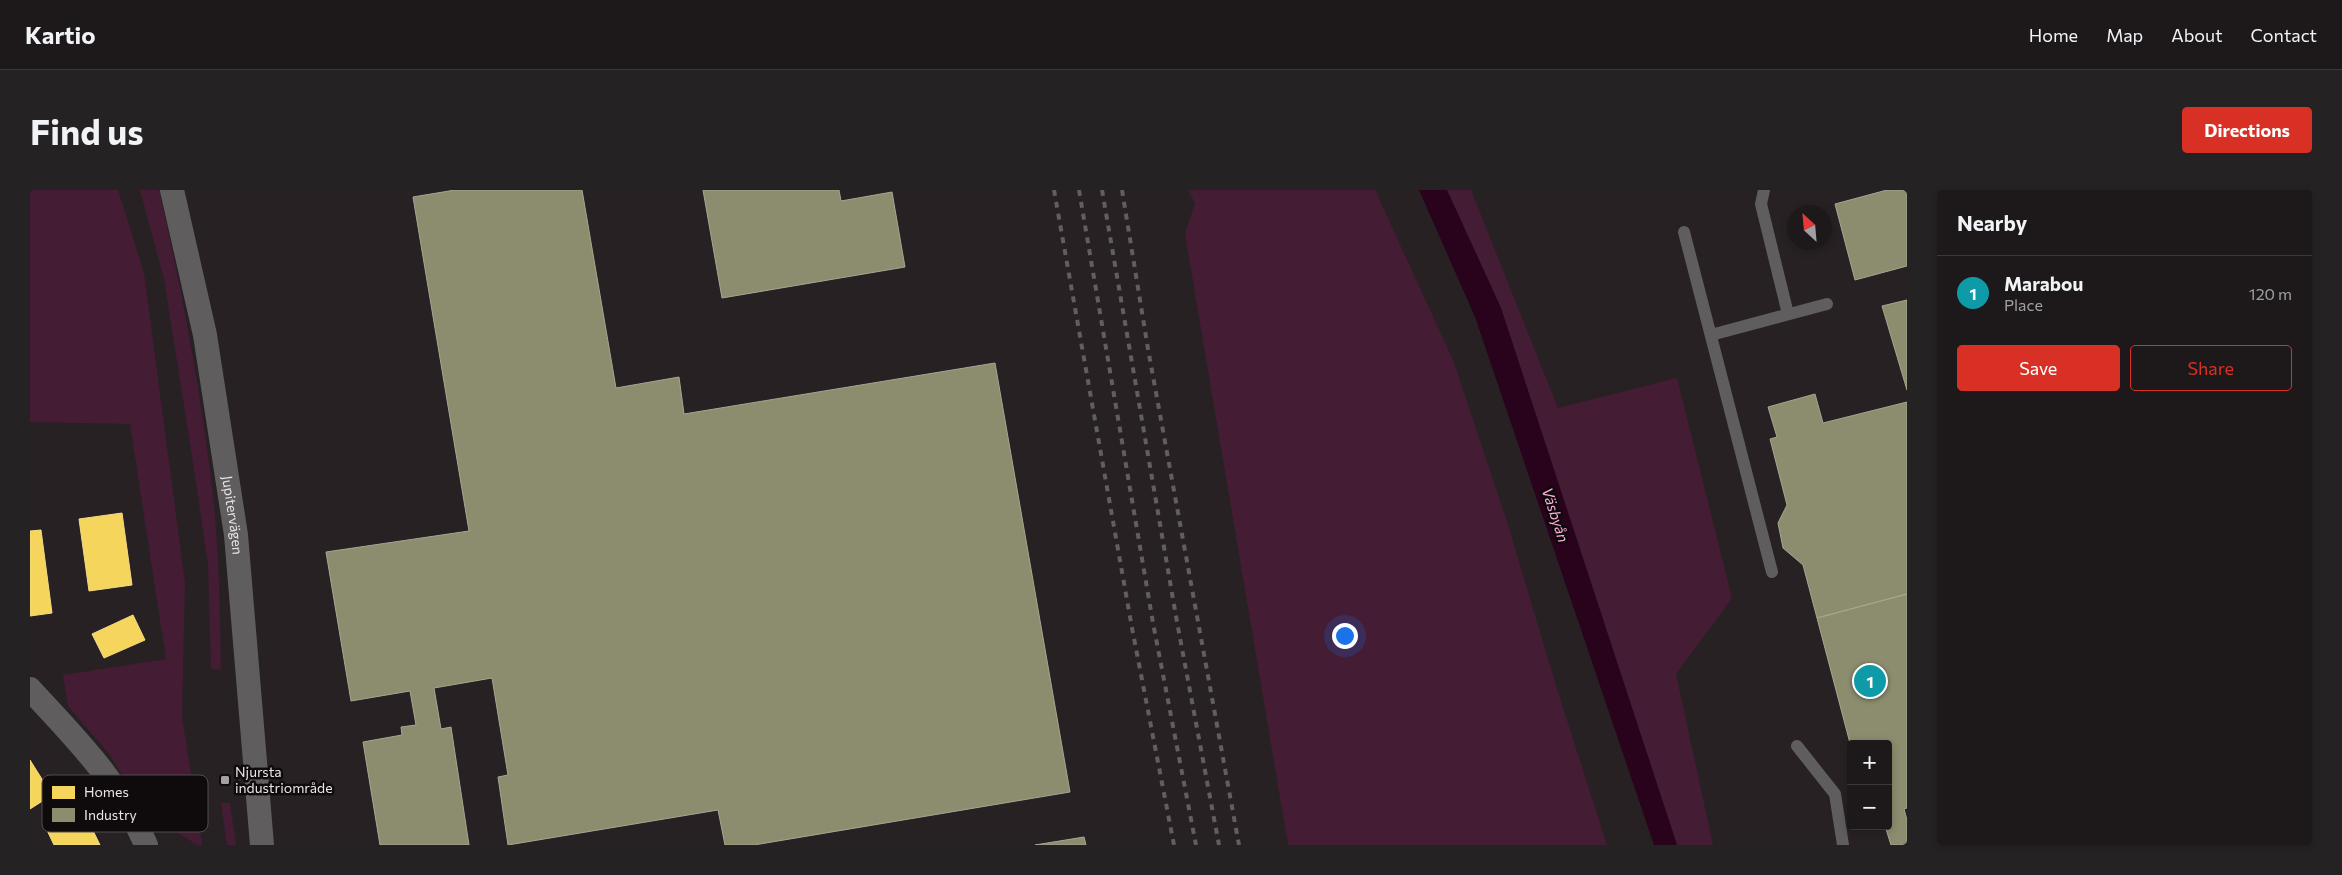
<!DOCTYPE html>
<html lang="en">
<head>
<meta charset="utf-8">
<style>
  :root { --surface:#1d191b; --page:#252224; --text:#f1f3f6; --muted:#a0a0a3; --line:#3b383a; --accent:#d93025 }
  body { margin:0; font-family:Commissioner,sans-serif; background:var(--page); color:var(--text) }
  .controls { position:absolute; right:15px; bottom:15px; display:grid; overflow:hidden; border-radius:5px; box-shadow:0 2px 8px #0003 }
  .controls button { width:45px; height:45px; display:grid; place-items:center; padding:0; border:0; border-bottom:1px solid var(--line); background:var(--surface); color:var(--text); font:25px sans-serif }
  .compass { position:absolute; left:1757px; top:15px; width:45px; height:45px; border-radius:50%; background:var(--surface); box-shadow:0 2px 8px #0003; rotate:334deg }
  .you { position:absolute; left:1314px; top:445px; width:18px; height:18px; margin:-12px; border:4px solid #fff; border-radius:50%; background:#1a73e8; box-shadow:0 0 0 8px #1a73e833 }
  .badge { display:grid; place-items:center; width:32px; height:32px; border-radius:50%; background:var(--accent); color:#fff; font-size:16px; font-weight:700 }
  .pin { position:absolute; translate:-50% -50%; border:2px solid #fff; box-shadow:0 1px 5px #0006 }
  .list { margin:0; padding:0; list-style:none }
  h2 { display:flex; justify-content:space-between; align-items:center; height:65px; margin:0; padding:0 20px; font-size:21px }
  h2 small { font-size:16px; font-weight:400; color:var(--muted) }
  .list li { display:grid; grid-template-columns:32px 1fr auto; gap:15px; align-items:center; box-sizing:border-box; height:75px; padding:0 20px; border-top:1px solid var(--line) }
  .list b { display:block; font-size:19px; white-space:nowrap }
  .list p { margin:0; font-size:16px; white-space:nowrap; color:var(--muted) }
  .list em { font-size:16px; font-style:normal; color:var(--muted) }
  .actions { display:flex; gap:10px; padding:15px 20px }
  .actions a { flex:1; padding:11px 0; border:1px solid var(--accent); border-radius:5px; text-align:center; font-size:18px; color:var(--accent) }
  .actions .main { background:var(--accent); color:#fff }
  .map { position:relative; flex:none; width:1877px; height:655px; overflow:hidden; border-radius:5px }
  header { display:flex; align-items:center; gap:30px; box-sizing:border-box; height:70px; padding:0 25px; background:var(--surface); border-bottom:1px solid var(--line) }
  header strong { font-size:24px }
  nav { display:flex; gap:28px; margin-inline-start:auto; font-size:18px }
  .intro { display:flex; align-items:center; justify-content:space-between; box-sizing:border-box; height:120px; padding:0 30px }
  h1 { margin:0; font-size:35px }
  .button { padding:12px 22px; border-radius:5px; background:var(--accent); color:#fff; font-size:18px; font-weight:700 }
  main { display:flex; gap:30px; padding:0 30px }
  aside { flex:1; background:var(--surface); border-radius:5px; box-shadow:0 2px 8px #0003 }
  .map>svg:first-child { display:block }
  .green { fill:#441c34 }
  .water { fill:#29031b }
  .homes { fill:#f6d55c; stroke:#f3da86 }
  .industry { fill:#8c8c6e; stroke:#a8a692 }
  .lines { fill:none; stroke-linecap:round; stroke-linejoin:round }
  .lane { stroke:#5f5d5e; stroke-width:12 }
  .street { stroke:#5f5d5e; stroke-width:24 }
  .rail { stroke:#615d60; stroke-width:4; stroke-dasharray:6 6; stroke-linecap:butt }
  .poi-dot { fill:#a6a0a3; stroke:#0f0b0d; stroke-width:2 }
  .labels { text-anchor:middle; stroke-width:5; stroke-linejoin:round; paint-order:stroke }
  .street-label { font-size:14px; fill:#ebe4e7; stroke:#0f0b0d }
  .poi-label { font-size:14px; fill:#ebe4e7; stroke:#0f0b0d; text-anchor:start }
  .water-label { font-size:15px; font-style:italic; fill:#f9add6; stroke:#0f0b0d }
  .key { fill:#0f0b0d; stroke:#514c4e; stroke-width:1 }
  .key-label { font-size:14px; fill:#ebe4e7 }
</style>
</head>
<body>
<header>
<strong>Kartio</strong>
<nav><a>Home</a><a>Map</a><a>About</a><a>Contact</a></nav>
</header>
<div class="intro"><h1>Find us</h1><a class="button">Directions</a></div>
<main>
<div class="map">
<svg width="1877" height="655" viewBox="0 0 1877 655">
  <rect width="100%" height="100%" fill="#272124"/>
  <path class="green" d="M0,0h88l26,83 41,310 -3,133 20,129h-5l-51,-33 -37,-58 -41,-48 -5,-31 103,-16 -36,-235 -100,-2z
    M110,0h19c21,92 39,186 51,280 9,66 10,134 11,200l-10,-1 -3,-104 -14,-96 -30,-190z
    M1158,0h187l78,170 55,165 49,164 50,156h-319l-103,-611 10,-31z
    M1417,0h24l87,218 119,-30 55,220 -56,76 37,171h-36l-176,-537z
    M191,613h9l6,42h-9z"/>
  <path class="water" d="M1389,0h28l54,118 176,537h-23l-179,-528z"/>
  <path class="homes" d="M92,323l10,72 -43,6 -10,-72z
    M11,340l11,83 -22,3v-85z
    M103,425l12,25 -41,18 -12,-24z
    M0,570l22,35 -22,14z
    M52,618l18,37h-46l-9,-19z"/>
  <path class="industry" d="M425,0h127l34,198 63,-11 5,37 311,-51 75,429 -316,53h-29l-7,-35 -210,35 -10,-68 10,-2 -16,-97 -58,10 7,41 10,-2 18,118h-89l-17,-103 39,-7 -1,-8 15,-2 -6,-34 -59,10 -25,-149 143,-21 -56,-334z
    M673,0h136l2,11 51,-9 13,75 -183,31z
    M1857,0h20v76l-52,14 -20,-76z
    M1877,110v90l-25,-84z
    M1785,204l8,29 84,-21v192l-90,24 -14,-53 -20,-17 -5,-25 9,-18 -17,-66 7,-2 -9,-30z
    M1877,404v214l-3,1 3,11v25h-16l-6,-19h3v-82h-37v3l-34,-129z
    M1054,647l2,8h-51z"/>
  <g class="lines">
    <path class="lane" d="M1734,0l-3,14 27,110
      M1654,42l88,340
      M1681,145l116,-31
      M1767,556l38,48 8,51"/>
    <g class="street">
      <path id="s1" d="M142,0l33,145 31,200 26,310"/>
      <path d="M0,499c45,49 91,94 116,156"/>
    </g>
    <path class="rail" d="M1024,0l78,438 42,217
      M1049,0l74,433 43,222
      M1072,0l75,432 42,223
      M1092,0l26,159 91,496"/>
  </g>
  <rect class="poi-dot" x="190" y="585" width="10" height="10" rx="2.5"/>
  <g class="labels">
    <g class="street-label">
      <text dy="5" stroke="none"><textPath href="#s1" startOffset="331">Jupitervägen</textPath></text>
    </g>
    <g class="poi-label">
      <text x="205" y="587">Njursta<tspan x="205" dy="16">industriområde</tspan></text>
    </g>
    <g class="water-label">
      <text transform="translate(1525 325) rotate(72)" y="5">Väsbyån</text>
    </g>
  </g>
  <rect x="12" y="585" width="166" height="57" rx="8" class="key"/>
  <rect x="22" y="596" width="23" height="13" fill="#f6d55c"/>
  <rect x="22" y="618" width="23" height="14" fill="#8c8c6e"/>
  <g class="key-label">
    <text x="54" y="607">Homes</text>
    <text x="54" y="630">Industry</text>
  </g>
</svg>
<div class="controls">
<button>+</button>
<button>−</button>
</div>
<svg class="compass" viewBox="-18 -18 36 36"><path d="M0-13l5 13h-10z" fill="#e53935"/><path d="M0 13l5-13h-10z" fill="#a0a0a3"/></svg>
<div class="you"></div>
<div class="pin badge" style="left:1840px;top:491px;background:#0f9aa8">1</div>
</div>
<aside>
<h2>Nearby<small></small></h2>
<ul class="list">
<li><span class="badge" style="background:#0f9aa8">1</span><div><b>Marabou</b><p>Place</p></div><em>120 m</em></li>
</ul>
<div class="actions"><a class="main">Save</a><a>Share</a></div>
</aside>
</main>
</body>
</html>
